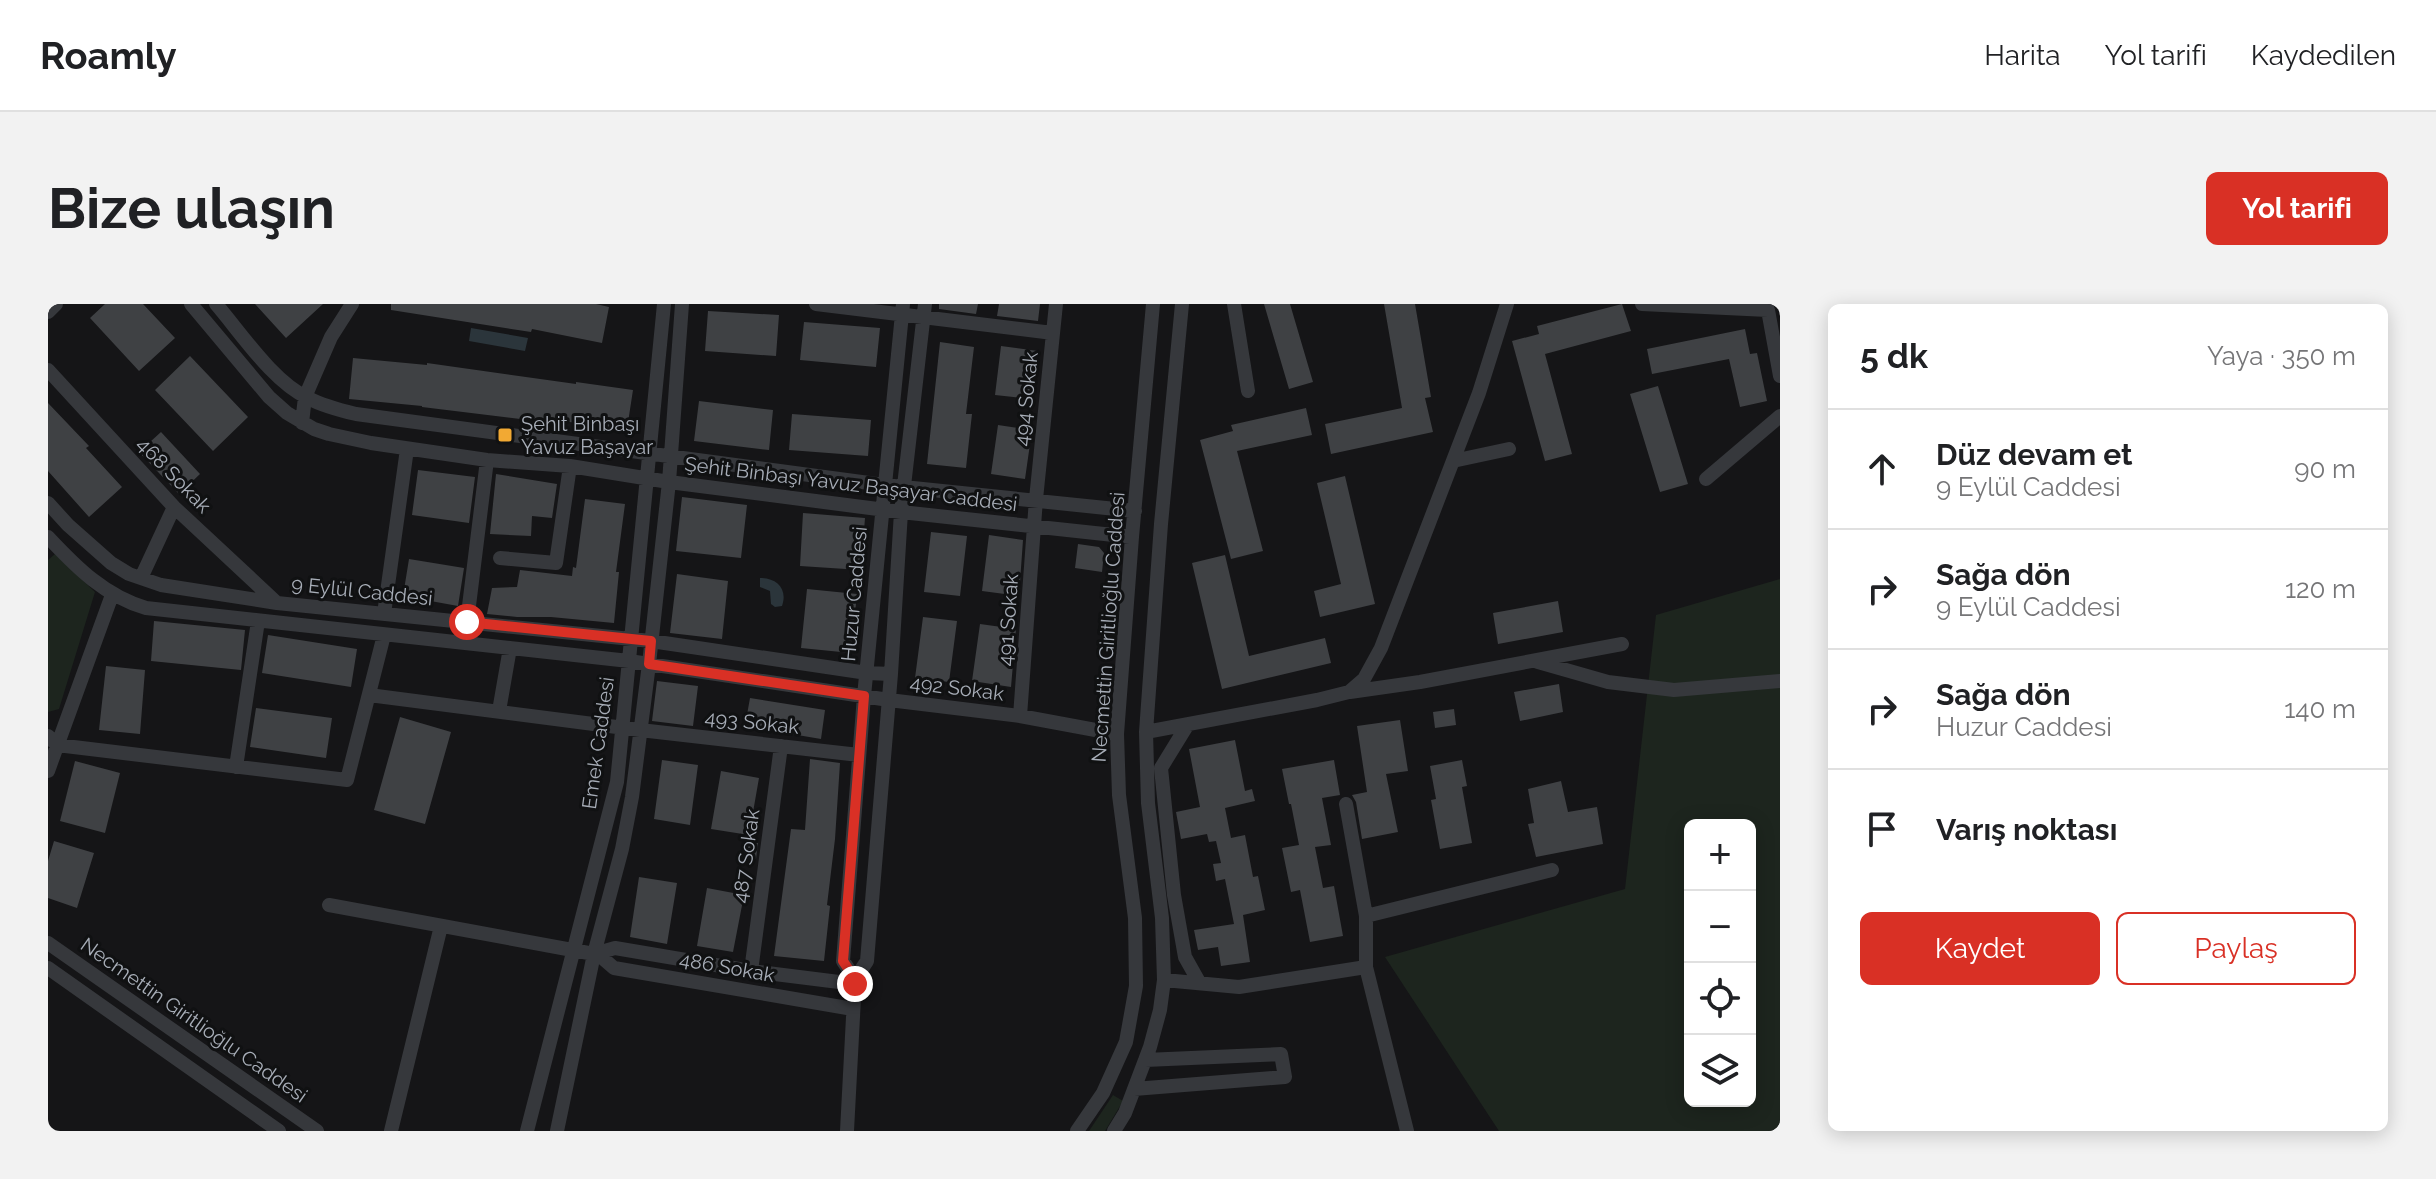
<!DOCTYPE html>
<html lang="tr">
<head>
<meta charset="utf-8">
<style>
  :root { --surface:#fff; --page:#f2f2f2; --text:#202124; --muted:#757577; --line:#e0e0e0; --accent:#d93025 }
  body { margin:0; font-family:Raleway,sans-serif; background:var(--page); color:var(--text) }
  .controls { position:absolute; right:24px; bottom:24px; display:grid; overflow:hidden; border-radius:12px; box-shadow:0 4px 20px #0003 }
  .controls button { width:72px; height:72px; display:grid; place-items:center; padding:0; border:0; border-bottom:2px solid var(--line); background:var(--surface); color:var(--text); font:40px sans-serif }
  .stop { position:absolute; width:24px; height:24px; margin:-18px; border:6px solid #d93025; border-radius:50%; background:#fff }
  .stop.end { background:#d93025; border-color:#fff; box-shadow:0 2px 8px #0008 }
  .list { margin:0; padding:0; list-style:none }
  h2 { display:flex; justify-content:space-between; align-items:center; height:104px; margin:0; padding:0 32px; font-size:34px }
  h2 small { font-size:26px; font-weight:400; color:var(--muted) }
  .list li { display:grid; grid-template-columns:52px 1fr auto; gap:24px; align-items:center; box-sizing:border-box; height:120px; padding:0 32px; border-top:2px solid var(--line) }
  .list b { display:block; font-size:30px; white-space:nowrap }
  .list p { margin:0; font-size:26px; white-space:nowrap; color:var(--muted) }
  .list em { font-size:26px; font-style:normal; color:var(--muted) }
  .actions { display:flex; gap:16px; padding:24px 32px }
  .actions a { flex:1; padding:18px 0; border:2px solid var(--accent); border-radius:12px; text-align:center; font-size:28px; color:var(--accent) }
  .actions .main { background:var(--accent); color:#fff }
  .icon { flex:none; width:44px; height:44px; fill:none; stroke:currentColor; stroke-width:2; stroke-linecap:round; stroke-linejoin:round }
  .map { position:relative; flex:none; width:1732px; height:827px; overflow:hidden; border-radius:12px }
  header { display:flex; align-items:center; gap:48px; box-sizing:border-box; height:112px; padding:0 40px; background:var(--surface); border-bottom:2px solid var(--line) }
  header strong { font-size:38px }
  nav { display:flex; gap:44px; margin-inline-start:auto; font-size:28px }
  .intro { display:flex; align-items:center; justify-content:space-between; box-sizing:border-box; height:192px; padding:0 48px }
  h1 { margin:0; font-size:56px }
  .button { padding:20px 36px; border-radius:12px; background:var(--accent); color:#fff; font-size:28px; font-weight:700 }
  main { display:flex; gap:48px; padding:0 48px }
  aside { flex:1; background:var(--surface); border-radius:12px; box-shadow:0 4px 20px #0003 }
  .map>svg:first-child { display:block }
  .green { fill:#1d251e; fill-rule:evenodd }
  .water { fill:#2b353b }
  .building { fill:#3f4144 }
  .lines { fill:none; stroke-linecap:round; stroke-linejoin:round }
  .minor { stroke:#36383c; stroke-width:14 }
  .route { stroke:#d93025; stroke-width:10 }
  .poi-dot { fill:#f2a933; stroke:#101112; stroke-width:3 }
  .labels { text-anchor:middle; stroke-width:6; stroke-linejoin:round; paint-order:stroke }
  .street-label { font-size:20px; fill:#a7adb7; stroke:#101112 }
  .poi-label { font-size:20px; fill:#a7adb7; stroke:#101112; text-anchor:start }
</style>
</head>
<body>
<header>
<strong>Roamly</strong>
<nav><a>Harita</a><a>Yol tarifi</a><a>Kaydedilen</a></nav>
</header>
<div class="intro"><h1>Bize ulaşın</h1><a class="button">Yol tarifi</a></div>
<main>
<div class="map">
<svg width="1732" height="827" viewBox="0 0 1732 827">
  <rect width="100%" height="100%" fill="#151517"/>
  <path class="green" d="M7,250l40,38 -36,117 -11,3v-152z
    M1732,275v552h-281l-114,-174 240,-68 31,-274zM1642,521h60v276h-60z
    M1065,791l10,6 -18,30h-16z"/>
  <path class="water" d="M423,24l57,10 -3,13 -56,-10z
    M712,274c17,0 28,11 22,28l-7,1 -4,-3 -1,-13 -10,-4z"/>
  <path class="building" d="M57,0h38l32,34 -36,33 -49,-53z
    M207,0h68l-37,34z
    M343,0h205l13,3 -7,36 -70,-14 -1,3 -140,-22z
    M891,0h39l-2,10 -37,-5z
    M951,0h41l-2,17 -41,-5z
    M1216,0h26l23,78 -24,7z
    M1336,0h31l16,93 -6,1 8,34 -102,22 -6,-30 77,-16z
    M1574,0l9,27 -86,23 27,100 -27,7 -33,-120 27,-7 -2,-8z
    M660,7l71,4 -3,41 -71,-5z
    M756,18l76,6 -4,39 -76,-7z
    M1697,25l5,25 7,-1 10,48 -27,6 -11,-48 -77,15 -5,-25z
    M892,38l34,5 -8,67h6l-6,54 -39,-4z
    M953,42l37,5 -7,48 -36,-4z
    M142,52l58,61 -35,34 -58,-61z
    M305,54l74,7v-2l149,21v-2l57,8 -6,39 -74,-9v3l-131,-16v-1l-73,-7z
    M1610,82l30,98 -28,8 -30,-98z
    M651,97l74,9 -4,40 -75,-9z
    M0,99l41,43 -3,2 36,39 -33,30 -41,-46z
    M1258,104l6,27 -75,16 26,100 -32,8 -31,-119 33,-9 -2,-6z
    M744,110l79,6 -3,36 -79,-6z
    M950,121l34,5 -7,49 -34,-5z
    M113,128l39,42 -21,20 -40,-42z
    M370,166l57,7 -6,46 -57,-8z
    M448,170l61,10 -5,34 -20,-2 -1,20 -41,-2z
    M1297,172l30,128 -55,13 -6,-26 27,-7 -24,-101z
    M634,193l65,8 -6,53 -65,-7z
    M537,195l40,5 -9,68h3l-5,51 -63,-6h-34l-30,-3 5,-26 25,-1 3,-17 52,6 1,-9 3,1z
    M755,209l62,5 -4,52 -61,-4z
    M883,228l36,4 -7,60 -36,-4z
    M941,231l34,5 -4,56 -37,-5z
    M1030,240l21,3 5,6 -2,19 -27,-4z
    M1177,251l24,101 76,-18 6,25 -109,26 -30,-126z
    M361,255l55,9 -6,38 -55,-10z
    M629,270l51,7 -6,58 -52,-6z
    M759,285l50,5 -6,59 -50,-5z
    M1510,297l5,31 -65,12 -5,-31z
    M875,313l34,4 -8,61 -34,-4z
    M106,317l91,9 -4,40 -90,-9z
    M932,320l36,5 -5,58 -39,-6z
    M220,331l89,14 -6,38 -89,-14z
    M58,362l39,4 -5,64 -41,-4z
    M609,377l41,5 -5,40 -41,-5z
    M1511,380l4,28 -43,9 -6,-29z
    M702,394l75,12 -4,29 -76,-13z
    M208,404l76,10 -6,40 -76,-11z
    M1406,405l2,16 -21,3 -2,-16z
    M352,413l51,15 -26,92 -51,-14z
    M1352,416l8,51 -22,3 12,58 -36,7 -6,-37 -4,-7 15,-3 -10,-66z
    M1187,436l10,51 7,-2 3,12 -30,7 6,30 14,-3 8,42 5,-1 7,34 -22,5 7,47 -29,4 -3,-19 -20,3 -4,-20 40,-6 -9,-45 -9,2 -3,-17 8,-1 -5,-22 -7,1 -2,-8 -26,5 -5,-27 24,-5 -11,-58z
    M762,455l30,4 -5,76 -8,66 3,1 -6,55 -50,-5 17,-127 14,1z
    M614,456l36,5 -8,60 -36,-6z
    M1286,456l6,35 -18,3 9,47 -16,2 8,41 11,-2 9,50 -33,6 -10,-52 -9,2 -9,-44 17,-3 -8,-41h-2l-7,-35z
    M1414,456l5,26 -5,1 10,56 -32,6 -9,-49 5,-1 -6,-33z
    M27,457l45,12 -15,60 -45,-12z
    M673,467l38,7 -10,57 -38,-6z
    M1513,477l7,31 29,-5 6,37 -67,13 -8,-33 6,-1 -6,-34z
    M6,537l40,12 -17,55 -29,-10v-37z
    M696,537l14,2 -2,16 -14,-2z
    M591,573l38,6 -10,61 -37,-7z
    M659,584l37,7 -11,57 -36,-6z"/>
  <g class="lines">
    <path class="minor" d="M143,0l78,93 18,16 27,16 15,5 42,9 116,17 83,6 99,16 232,30 231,25
      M168,0c25,29 57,78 92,94 15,8 31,12 48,16l528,71 251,26
      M768,0l237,29
      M1186,0l14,87
      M1594,0l126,6 12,66
      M0,8l8,-8
      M0,66l126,137 102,95
      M254,119l3,-26 26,-60 21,-33
      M1405,157l56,-12
      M1658,175l74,-63
      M0,199l20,22 43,38 18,11 32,11 116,18 374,38 216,32 24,1
      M0,233c29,31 57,59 98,71l483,53 260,39 131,16 97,18
      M452,254l56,5 14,-97
      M93,274l33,-71
      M336,310l23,-165
      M419,318l20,-162
      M1490,358l70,20 66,8 106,-9
      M1302,388l70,-10 202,-38
      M321,391l271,35 219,25
      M451,407l11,-63
      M972,412l16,-217 20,-195
      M1140,420l-27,44 13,127 11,62 14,25
      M1098,428l171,-32 32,-8 15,-13 17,-31 98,-255 28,-89
      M0,432l9,9 290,35 37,-145
      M188,463l22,-146
      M0,467l64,-176
      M1298,500l20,112
      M281,601l265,49 21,-6 136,23 104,13
      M0,639l269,188
      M551,651l15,13 239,41
      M1318,663v-51l186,-46
      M0,664l231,163
      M703,667l30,-225
      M807,675l-12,-18 21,-265 39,-392
      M1116,676l75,7 127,-20 41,164
      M1086,785l151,-12 -4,-23 -136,6
      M343,827l50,-205
      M479,827l90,-349 47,-478
      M509,827l37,-177 28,-105 10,-52 17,-133 20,-182 13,-178
      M799,827l8,-152 12,-18 24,-287 10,-162 24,-208
      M1029,827l26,-38 23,-51 10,-56 -1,-68 -16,-123 -2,-61 15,-197 21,-233
      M1066,827l11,-18 25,-66 10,-37 4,-30 -2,-62 -14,-115 -2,-71 15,-208 21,-220"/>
  </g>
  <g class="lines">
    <path class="route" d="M419,318l184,19 -2,23 215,32 -21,265 12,18v5"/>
  </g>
  <rect class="poi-dot" x="449" y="123" width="16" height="16" rx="4"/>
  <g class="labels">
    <g class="street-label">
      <text transform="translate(978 95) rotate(-84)" y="7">494 Sokak</text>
      <text transform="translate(126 171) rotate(46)" y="7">468 Sokak</text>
      <text transform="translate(803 180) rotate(7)" y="7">Şehit Binbaşı Yavuz Başayar Caddesi</text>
      <text transform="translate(314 287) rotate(6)" y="7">9 Eylül Caddesi</text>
      <text transform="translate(806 290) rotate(-85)" y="7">Huzur Caddesi</text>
      <text transform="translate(960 316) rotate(-86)" y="7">491 Sokak</text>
      <text transform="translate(1060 323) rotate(-86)" y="7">Necmettin Giritlioğlu Caddesi</text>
      <text transform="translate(909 384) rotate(7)" y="7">492 Sokak</text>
      <text transform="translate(704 418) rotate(6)" y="7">493 Sokak</text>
      <text transform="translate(550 439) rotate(-82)" y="7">Emek Caddesi</text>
      <text transform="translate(698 552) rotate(-82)" y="7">487 Sokak</text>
      <text transform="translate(679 663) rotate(10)" y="7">486 Sokak</text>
      <text transform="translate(146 716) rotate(35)" y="7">Necmettin Giritlioğlu Caddesi</text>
    </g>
    <g class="poi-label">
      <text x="473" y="127">Şehit Binbaşı<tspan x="473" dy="23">Yavuz Başayar</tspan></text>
    </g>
  </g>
</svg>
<div class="controls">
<button>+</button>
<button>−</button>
<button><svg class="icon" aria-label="locate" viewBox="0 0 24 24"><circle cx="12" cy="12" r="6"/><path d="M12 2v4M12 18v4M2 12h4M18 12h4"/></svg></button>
<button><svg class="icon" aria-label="layers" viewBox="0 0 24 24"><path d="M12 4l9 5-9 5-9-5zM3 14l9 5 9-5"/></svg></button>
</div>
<div class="stop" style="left:419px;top:318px"></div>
<div class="stop end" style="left:807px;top:680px"></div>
</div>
<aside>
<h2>5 dk<small>Yaya · 350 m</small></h2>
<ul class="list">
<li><svg class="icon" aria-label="ahead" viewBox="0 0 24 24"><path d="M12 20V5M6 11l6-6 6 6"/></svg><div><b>Düz devam et</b><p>9 Eylül Caddesi</p></div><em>90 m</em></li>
<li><svg class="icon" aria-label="right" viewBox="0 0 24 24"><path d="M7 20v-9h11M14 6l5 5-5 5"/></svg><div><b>Sağa dön</b><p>9 Eylül Caddesi</p></div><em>120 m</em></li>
<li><svg class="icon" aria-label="right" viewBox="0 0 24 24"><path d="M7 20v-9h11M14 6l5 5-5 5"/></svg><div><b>Sağa dön</b><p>Huzur Caddesi</p></div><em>140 m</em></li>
<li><svg class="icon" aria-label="arrive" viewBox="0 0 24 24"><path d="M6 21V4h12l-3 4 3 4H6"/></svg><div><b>Varış noktası</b></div></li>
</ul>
<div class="actions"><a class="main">Kaydet</a><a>Paylaş</a></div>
</aside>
</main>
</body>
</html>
